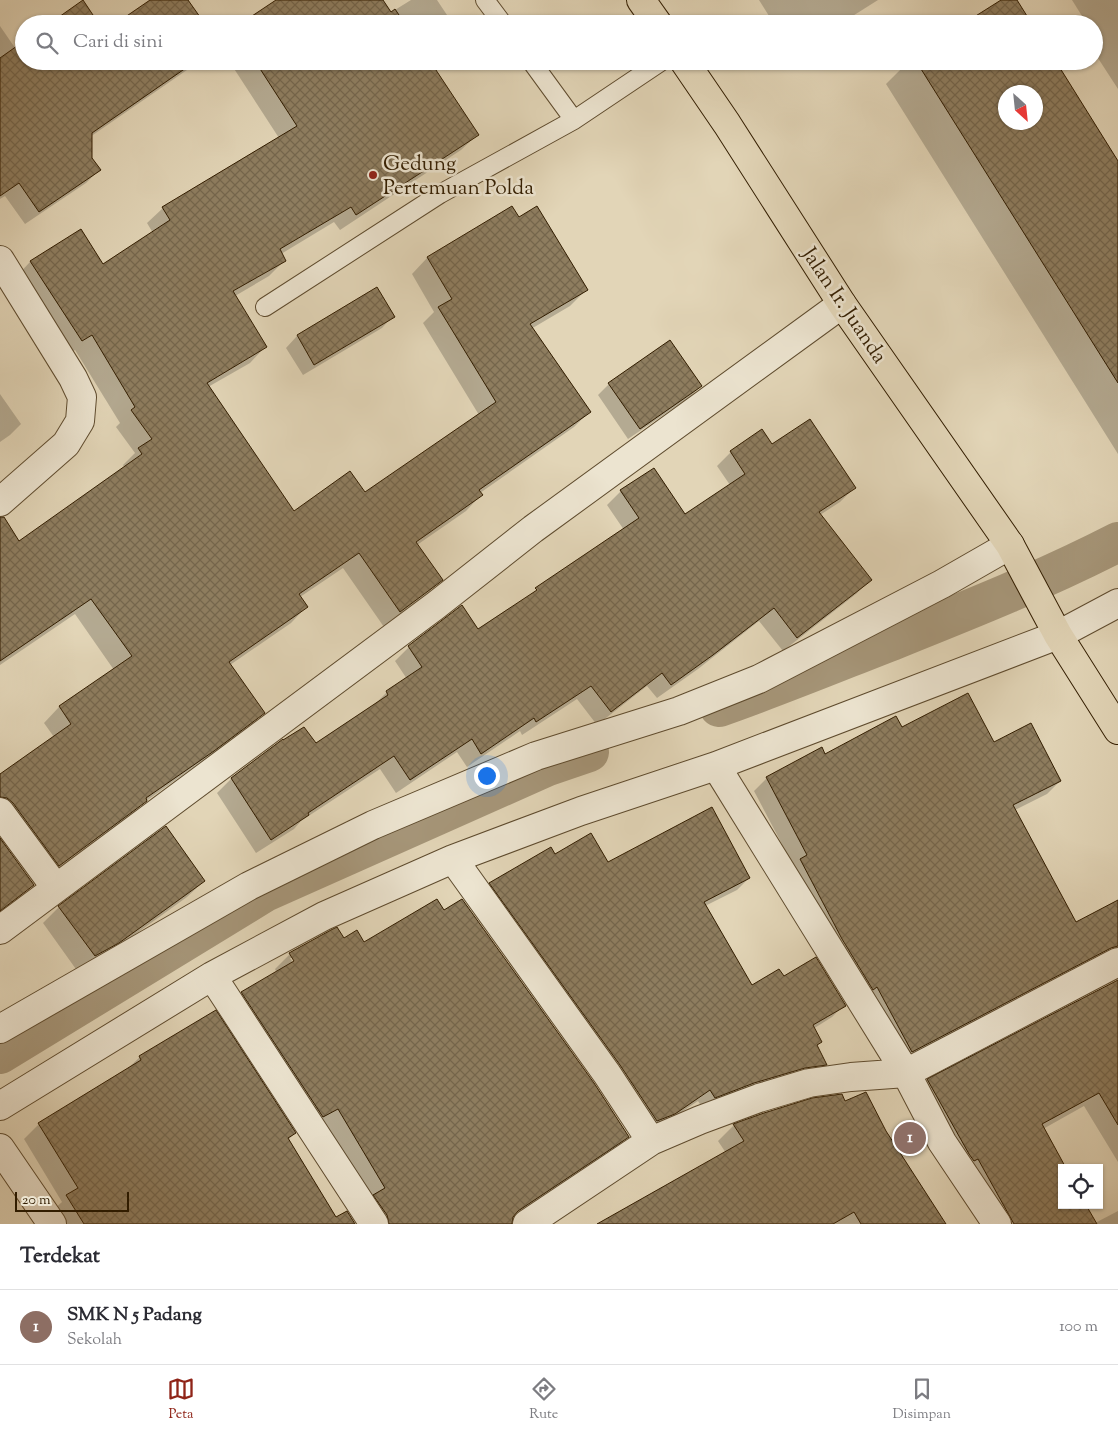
<!DOCTYPE html>
<html lang="id">
<head>
<meta charset="utf-8">
<style>
  :root { --surface:#fff; --page:#f2f2f3; --text:#2b2b33; --muted:#7c7c81; --line:#e1e1e2; --accent:#8f2418 }
  body { margin:0; font-family:"Sorts Mill Goudy",serif; background:var(--page); color:var(--text) }
  .controls { position:absolute; right:15px; bottom:15px; display:grid; overflow:hidden; border-radius:0px; box-shadow:0 1px 4px #0004 }
  .controls button { width:45px; height:45px; display:grid; place-items:center; padding:0; border:0; border-bottom:1px solid var(--line); background:var(--surface); color:var(--text); font:25px sans-serif }
  .compass { position:absolute; left:998px; top:85px; width:45px; height:45px; border-radius:50%; background:var(--surface); box-shadow:0 1px 4px #0004; rotate:153deg }
  .scale { position:absolute; left:15px; bottom:12px; width:114px; box-sizing:border-box; padding-left:5px; border:2px solid #321d00; border-top:0; font-size:14px; line-height:18px; white-space:nowrap; color:#321d00; -webkit-text-stroke:4px #ece4d0; paint-order:stroke }
  .you { position:absolute; left:486px; top:775px; width:18px; height:18px; margin:-12px; border:4px solid #fff; border-radius:50%; background:#1a73e8; box-shadow:0 0 0 8px #1a73e833 }
  .badge { display:grid; place-items:center; width:32px; height:32px; border-radius:50%; background:var(--accent); color:#fff; font-size:16px; font-weight:700 }
  .pin { position:absolute; translate:-50% -50%; border:2px solid #fff; box-shadow:0 1px 5px #0006 }
  .list { margin:0; padding:0; list-style:none }
  h2 { display:flex; justify-content:space-between; align-items:center; height:65px; margin:0; padding:0 20px; font-size:21px }
  h2 small { font-size:16px; font-weight:400; color:var(--muted) }
  .list li { display:grid; grid-template-columns:32px 1fr auto; gap:15px; align-items:center; box-sizing:border-box; height:75px; padding:0 20px; border-top:1px solid var(--line) }
  .list b { display:block; font-size:19px; white-space:nowrap }
  .list p { margin:0; font-size:16px; white-space:nowrap; color:var(--muted) }
  .list em { font-size:16px; font-style:normal; color:var(--muted) }
  .icon { flex:none; width:28px; height:28px; fill:none; stroke:currentColor; stroke-width:2; stroke-linecap:round; stroke-linejoin:round }
  .map { position:relative; flex:none; width:1118px; height:1224px; overflow:hidden }
  .search { position:absolute; background:var(--surface); box-shadow:0 1px 4px #0004; left:15px; right:15px; top:15px; height:55px; display:flex; align-items:center; gap:12px; box-sizing:border-box; padding:0 18px; border-radius:28px; color:var(--muted); font-size:19px }
  .sheet { height:140px; background:var(--surface) }
  nav { display:flex; justify-content:space-around; align-items:center; box-sizing:border-box; height:70px; border-top:1px solid var(--line); background:var(--surface); font-size:14px; color:var(--muted) }
  nav a { display:grid; justify-items:center; gap:2px }
  nav .on { color:var(--accent) }
  .map>svg:first-child { display:block }
  .shadow { fill:#0003; fill-rule:evenodd }
  .lines { fill:none; stroke-linecap:round; stroke-linejoin:round }
  .canal { stroke:#a69679; stroke-width:40 }
  .building { fill:url(#building-cross-hatch); stroke:#321d00; fill-rule:evenodd }
  .lane-casing { stroke:#5e4b2e; stroke-width:20 }
  .street-casing { stroke:#5e4b2e; stroke-width:30 }
  .primary-casing { stroke:#321d00; stroke-width:30 }
  .lane { stroke:#ece4d0; stroke-width:18 }
  .street { stroke:#ece4d0; stroke-width:28 }
  .primary { stroke:#e2d5b7; stroke-width:28 }
  .poi-dot { fill:#8f2418; stroke:#ece4d0; stroke-width:2 }
  .labels { text-anchor:middle; stroke-width:5; stroke-linejoin:round; paint-order:stroke }
  .poi-label { font-size:21px; fill:#321d00; stroke:#ece4d0; text-anchor:start }
  .street-label { font-size:21px; fill:#321d00; stroke:#ece4d0 }
</style>
</head>
<body>
<div class="map">
<svg width="1118" height="1224" viewBox="0 0 1118 1224">
  <defs>
    <pattern id="building-cross-hatch" width="8" height="8" patternUnits="userSpaceOnUse" patternTransform="scale(1.25)"><rect width="8" height="8" fill="#8e7d5f"/><path d="M0 0l8 8M0 8l8-8" fill="none" stroke="#75664c"/></pattern>
  </defs>
  <rect width="100%" height="100%" fill="#e2d5b7"/>
  <filter id="stains"><feTurbulence type="fractalNoise" baseFrequency=".004" numOctaves="4"/><feColorMatrix values="0 0 0 0 .2 0 0 0 0 .09 0 0 0 0 .02 0 0 0 .5 -.17"/></filter>
  <radialGradient id="worn" r=".72"><stop offset=".6" stop-color="#630" stop-opacity="0"/><stop offset="1" stop-color="#630" stop-opacity=".3"/></radialGradient>
  <path class="shadow" d="M278,0h104l8,13 21,-13h26l16,24h-211z
    M759,0h119l-38,24h-66z
    M1072,0h46v89l-24,-37v-28h-7z
    M0,26l24,35h176l-110,76 1,21 8,12 -13,13 -61,41 -20,-28 -5,3z
    M229,61h199l49,74 -16,15 -121,80 -6,-8 -53,32 4,6 -16,16 -34,20 30,51 -15,16 -42,24 85,125 71,-18 115,-79 -56,-92 11,-11 -22,-38 15,-16 84,-50 7,10 68,72 -16,16 -39,23 58,83 -15,15 -94,66 1,2 -15,16 -49,34 24,35 -16,16 -41,31 -41,-59 -43,29 6,10 -15,16 -61,42 33,48 -16,16 -105,75 -12,12 -87,65 -43,-58v-48l54,-38 -10,-14 15,-16 55,-37 -39,-56 -75,51v-120l19,-3 106,-74 -2,-3 12,-12 -19,-26 4,-4 -45,-73 -9,6 -51,-78 15,-16 51,-31 22,35 50,-33 -6,-10 16,-15 116,-70z
    M909,61h145l64,102v291l-232,-370zM1006,92h30v30h-30z
    M377,289l16,27 -11,12 -79,47 -17,-27 11,-12z
    M669,342l32,44 -11,11 -62,42 -30,-44 11,-11z
    M0,394l21,30 -11,11 -10,7z
    M772,446l82,42 -14,14 -20,13 50,65 -14,14 -73,57 -24,-30 -61,48 -41,29 -10,-12 -50,39 -20,-26 -55,36 -2,-4 -53,36 -10,-15 -61,41 -16,-24 -79,52 -7,8 -38,24 -39,-60 14,-14 51,-38 33,4 58,-39 14,-14 20,-13 -12,-18 14,-14 53,-40 16,24 146,-101 -17,-25 14,-14 63,25 46,-31 -13,-19 14,-14z
    M901,729l93,15 66,37 -13,13 -32,16 60,114 43,-23v58l-220,106 -144,-274 13,-13 55,-29 3,6z
    M0,840l33,45 -16,15 -17,13z
    M554,856l54,8 141,14 -12,12 -32,16 46,81 32,-9 61,27 -12,12 -19,12 8,13 -5,5 9,17 -12,12 -110,33 -5,-8 -36,24 -17,8 -167,-237 12,-12z
    M204,881l-17,16 -86,62 -23,13 -35,-49 16,-16z
    M443,912l185,224 -15,16 -102,67 -1,5h-142l-141,-216 15,-15 35,-20 -2,-4 15,-15 53,-14 21,4zM290,958h3l3,9z
    M1118,981v181l-34,-56 -41,23 19,39v37l33,18 23,-12v13h-114l-90,-129 14,-15z
    M140,1057l155,76 -7,7 47,79 19,5h-294l-8,-13 10,-9 -38,-63 15,-15 86,-53z
    M845,1103l40,29 60,92h-346l127,-71 -8,-12 15,-15 31,-12z"/>
  <g class="lines">
    <path class="canal" d="M719,707c60,-21 118,-45 177,-68 75,-30 150,-60 222,-97
      M0,1054l265,-162 283,-126 41,-14"/>
  </g>
  <path class="building" d="M83,0l16,24h-50z
    M150,0h38l17,24h-90z
    M276,0h107l8,12 4,-3 10,15h-165z
    M1001,0h16l15,24h-69z
    M24,41v20h172l-104,72v25l9,12 -62,42 -20,-29 -19,13v-138z
    M255,61h175l49,74 -123,80 -5,-8 -71,42 6,12 -53,30 34,56 -60,36 87,128 56,-40 15,21 131,-90 -58,-95 14,-8 -25,-42 85,-51 7,11 18,-11 51,84 -58,34 61,88 -112,78 4,5 -67,47 27,38 -43,32 -41,-59 -60,41 9,13 -79,55 36,51 -51,38 -68,47 1,3 -88,65 -46,-63 -6,-5 -7,-1v-23l71,-50 -12,-18 73,-50 -41,-57 -91,62v-144h4l15,24 123,-87 -4,-6 14,-9 -21,-29 4,-3 -43,-72 -10,6 -52,-80 51,-32 22,35 67,-44 -8,-13 135,-81z
    M916,61h139l5,7 58,93v222zM1006,92h30v30h-30z
    M377,287l18,30 -81,48 -17,-30z
    M670,340l32,46 -62,43 -32,-46z
    M810,419l46,69 -37,24 53,68 -75,58 -23,-30 -61,47 -42,30 -9,-12 -51,39 -20,-26 -55,36 -2,-4 -53,36 -9,-15 -62,41 -16,-24 -86,57 1,2 -38,25 -40,-62 52,-39v1l21,-13 12,16 72,-48 -2,-4 36,-24 -14,-21 54,-41 16,24 59,-39 -2,-2 104,-70 -19,-28 34,-22 31,46 60,-40 -15,-23 32,-22 10,15z
    M968,693l26,49 37,-19 30,58 -48,24 63,117 42,-22v46l-7,2 -199,104 -35,-65 -4,3 -31,-51 -42,-80 7,-4 -41,-78 56,-30 3,7 71,-38 6,11z
    M712,807l38,71 -46,24 48,83 27,-16 5,7 32,-19 30,49 -33,19 9,17 -5,3 10,20 -22,3 -51,15 -39,15 -5,-8 -35,24 -18,7 -37,-56 -131,-182 62,-36 4,7 36,-21 17,29z
    M166,826l39,55 -86,62 -24,13 -37,-50z
    M0,838l34,47 -34,26z
    M437,899l7,11 18,-11 132,184 35,54 -111,74 -5,6 -1,7h-123l-2,-9 -14,-20 12,-7 -47,-79 -15,8 -82,-125 53,-31 -5,-8 42,-23 6,-3 7,11 13,-8 7,12z
    M1118,980v145l-19,-32 -57,31 24,44h-4v37h24l11,19h-83l-36,-65 -4,2 -5,-7 -42,-75z
    M216,1010l80,123 -8,5 48,79 11,-6 8,13h-271l-18,-29 12,-7 -40,-65 103,-63 -2,-4z
    M866,1092l20,39 60,93h-85l-7,-12 -21,12h-236l147,-83 -11,-17 31,-11 48,-15 30,-4 3,7z"/>
  <g class="lines">
    <defs>
      <path id="lane" d="M485,0l18,24
        M531,61l43,59
        M265,307l175,-113 134,-74 88,-59"/>
      <path id="street" d="M0,260l73,118 9,19 -2,24 -14,23 -66,58
        M716,766l190,307 36,69 55,82
        M0,812l56,76
        M453,859l154,215 44,67
        M0,930l435,-324 98,-77 309,-225
        M212,976l162,248
        M0,1029l249,-143 124,-61 163,-69 143,-45 80,-32 183,-95 68,-39
        M0,1106l212,-130 112,-60 129,-57 128,-48 135,-45 342,-131 60,-32
        M0,1148l52,76
        M527,1224l124,-83 49,-21 59,-22 50,-15 42,-6 55,-4 212,-111"/>
      <path id="primary" d="M641,0l17,24
        M684,61l43,63 115,180 168,241 48,90 60,95"/>
    </defs>
    <use href="#lane" class="lane-casing"/>
    <use href="#street" class="street-casing"/>
    <use href="#primary" class="primary-casing"/>
    <use href="#lane" class="lane"/>
    <use href="#street" class="street"/>
    <use href="#primary" class="primary"/>
  </g>
  <circle class="poi-dot" cx="373" cy="175" r="5"/>
  <g class="labels">
    <g class="poi-label">
      <text x="383" y="170">Gedung<tspan x="383" dy="24">Pertemuan Polda</tspan></text>
    </g>
    <g class="street-label">
      <text transform="translate(845 305) rotate(56)" y="7">Jalan Ir. Juanda</text>
    </g>
  </g>
  <rect width="100%" height="100%" filter="url(#stains)"/>
  <rect width="100%" height="100%" fill="url(#worn)"/>
</svg>
<div class="controls">
<button><svg class="icon" aria-label="locate" viewBox="0 0 24 24"><circle cx="12" cy="12" r="6"/><path d="M12 2v4M12 18v4M2 12h4M18 12h4"/></svg></button>
</div>
<svg class="compass" viewBox="-18 -18 36 36"><path d="M0-13l5 13h-10z" fill="#e53935"/><path d="M0 13l5-13h-10z" fill="#7c7c81"/></svg>
<div class="scale">20 m</div>
<div class="you"></div>
<div class="pin badge" style="left:910px;top:1138px;background:#8d6e63">1</div>
<div class="search"><svg class="icon" aria-label="search" viewBox="0 0 24 24"><circle cx="10" cy="10" r="6"/><path d="M15 15l6 6"/></svg>Cari di sini</div>
</div>
<section class="sheet">
<h2>Terdekat<small></small></h2>
<ul class="list">
<li><span class="badge" style="background:#8d6e63">1</span><div><b>SMK N 5 Padang</b><p>Sekolah</p></div><em>100 m</em></li>
</ul>
</section>
<nav>
<a class="on"><svg class="icon" aria-label="map" viewBox="0 0 24 24"><path d="M3 6l6-2 6 2 6-2v14l-6 2-6-2-6 2zM9 4v14M15 6v14"/></svg>Peta</a>
<a><svg class="icon" aria-label="directions" viewBox="0 0 24 24"><path d="M12 3l9 9-9 9-9-9zM9 14v-3h6M13 9l2 2-2 2"/></svg>Rute</a>
<a><svg class="icon" aria-label="saved" viewBox="0 0 24 24"><path d="M7 4h10v16l-5-4-5 4z"/></svg>Disimpan</a>
</nav>
</body>
</html>
